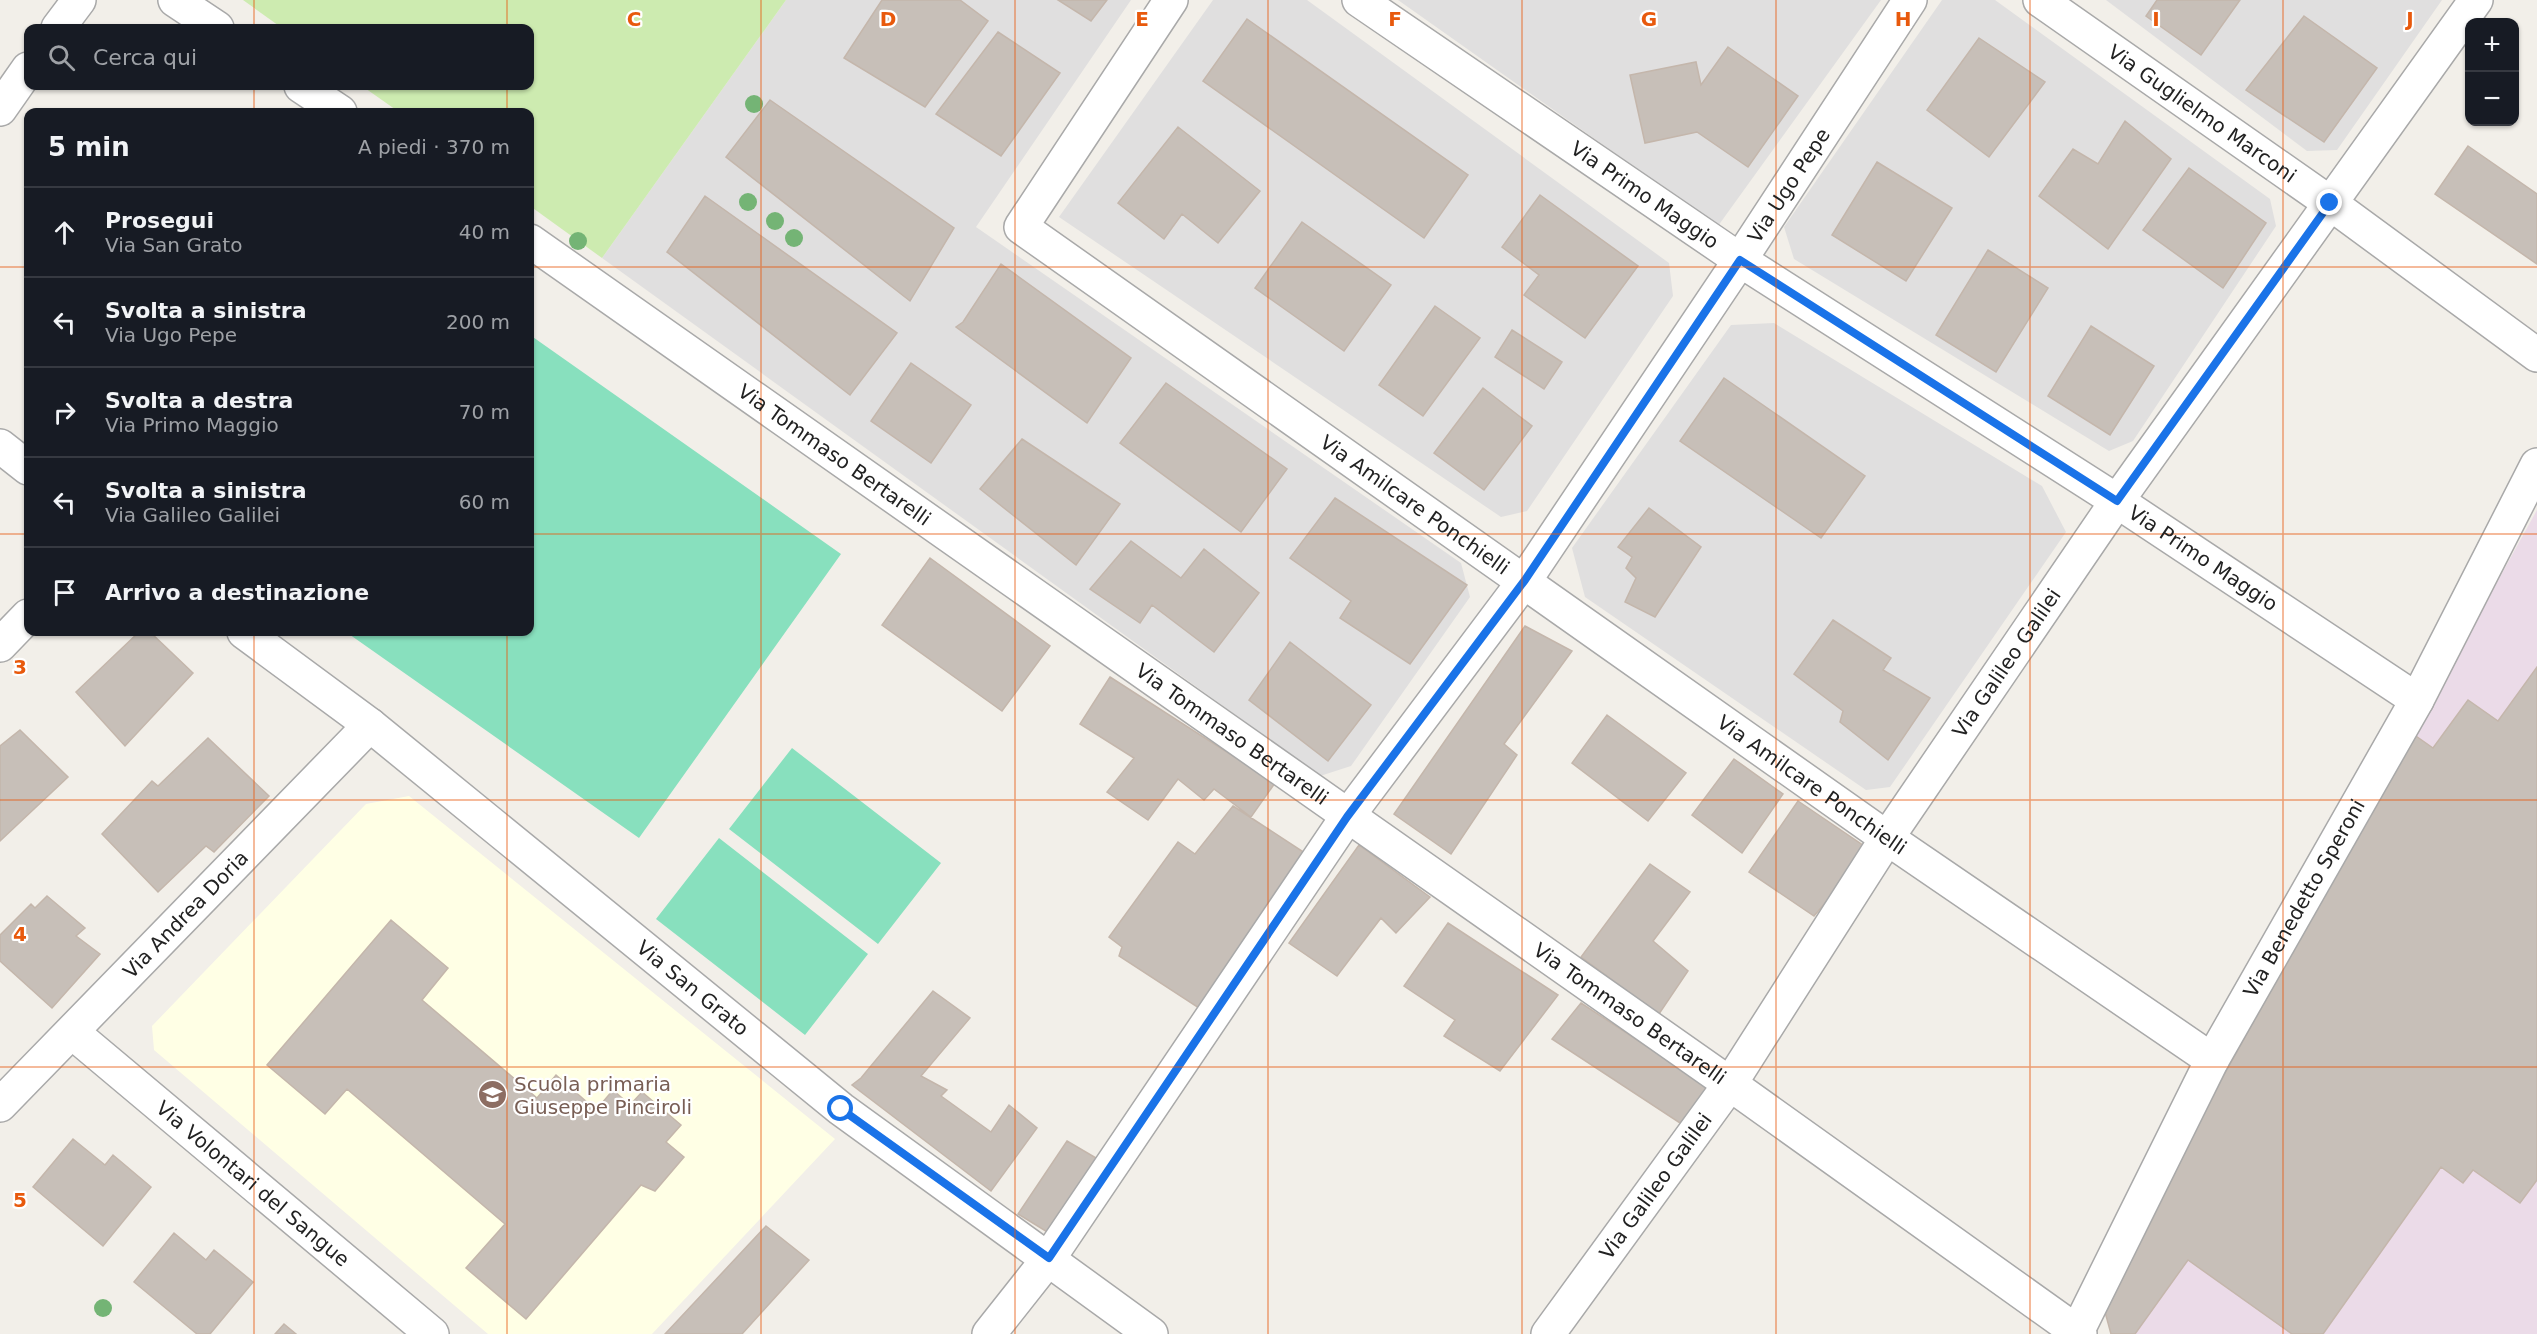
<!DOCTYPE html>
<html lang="it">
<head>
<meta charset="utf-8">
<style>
  :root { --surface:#171b24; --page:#20242c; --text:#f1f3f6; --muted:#9ea1a6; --line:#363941 }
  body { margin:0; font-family:"DejaVu Sans",sans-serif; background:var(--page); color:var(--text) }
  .controls { position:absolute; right:18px; top:18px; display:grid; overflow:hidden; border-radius:12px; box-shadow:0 2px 4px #0004 }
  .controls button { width:54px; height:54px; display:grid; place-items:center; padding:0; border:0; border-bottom:2px solid var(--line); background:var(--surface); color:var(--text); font:30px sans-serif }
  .stop { position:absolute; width:18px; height:18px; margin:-14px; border:4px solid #1a73e8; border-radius:50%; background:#fff }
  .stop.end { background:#1a73e8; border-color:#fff; box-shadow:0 2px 6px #0008 }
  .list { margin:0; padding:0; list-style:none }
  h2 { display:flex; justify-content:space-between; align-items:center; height:78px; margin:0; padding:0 24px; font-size:26px }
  h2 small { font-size:20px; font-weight:400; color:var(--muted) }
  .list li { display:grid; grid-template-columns:39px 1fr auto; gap:18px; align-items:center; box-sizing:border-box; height:90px; padding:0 24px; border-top:2px solid var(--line) }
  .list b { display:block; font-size:22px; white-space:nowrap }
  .list p { margin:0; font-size:20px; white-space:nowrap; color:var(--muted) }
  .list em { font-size:20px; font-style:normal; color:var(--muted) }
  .icon { flex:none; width:33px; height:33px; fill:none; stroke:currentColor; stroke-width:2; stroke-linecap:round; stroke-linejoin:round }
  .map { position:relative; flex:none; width:2537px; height:1334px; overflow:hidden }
  .search { position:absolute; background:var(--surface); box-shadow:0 2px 4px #0004; left:24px; top:24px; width:510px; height:66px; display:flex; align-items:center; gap:15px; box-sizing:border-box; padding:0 21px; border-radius:12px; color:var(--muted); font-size:22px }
  .panel { position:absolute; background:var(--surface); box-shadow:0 2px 4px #0004; left:24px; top:108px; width:510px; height:528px; border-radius:12px }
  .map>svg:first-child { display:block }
  .residential { fill:#e0dfdf }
  .industrial { fill:#ebdbe8 }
  .education { fill:#ffffe5 }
  .grass { fill:#cdebb0 }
  .pitch { fill:#88e0be }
  .building { fill:#c7bfb8; stroke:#c4b6ab; stroke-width:1.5 }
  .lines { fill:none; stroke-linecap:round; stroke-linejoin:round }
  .minor-casing { stroke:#a9a9a9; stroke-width:36 }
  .minor { stroke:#fff; stroke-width:33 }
  .tree { fill:#74b475 }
  .route { stroke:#1a73e8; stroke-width:8 }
  .grid { fill:none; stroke:#e8590c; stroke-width:1.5; stroke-opacity:0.55 }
  .labels { text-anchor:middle; stroke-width:4.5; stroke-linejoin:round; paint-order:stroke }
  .street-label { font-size:20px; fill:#222; stroke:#fff }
  .education-label { font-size:20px; fill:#785e54; stroke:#fff; text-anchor:start }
  .grid-label { font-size:20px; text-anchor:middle; font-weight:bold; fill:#e8590c; stroke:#fff; stroke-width:4.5; stroke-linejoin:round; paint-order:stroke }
</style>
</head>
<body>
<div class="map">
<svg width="2537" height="1334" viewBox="0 0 2537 1334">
  <rect width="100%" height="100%" fill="#f2efe9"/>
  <path class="residential" d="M786,0h345l-155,227 485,336 9,34 -119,169 -31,10 -718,-518z
    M1213,0h94l362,263 4,33 -146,215 -26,6 -442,-300z
    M1398,0h483l-163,226z
    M1942,0h53l275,199 6,27 -143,215 -24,10 -315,-192 -10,-32z
    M2106,0h336l-105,150 -30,1z
    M1774,323l268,163 24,46 -176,255 -24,3 -281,-193 -13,-49 159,-223z"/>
  <path class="industrial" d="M2537,510v824h-426l-10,-37z"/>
  <path class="education" d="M409,796l426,343 -183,195h-164l-334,-284 -2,-24 214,-222z"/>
  <path class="grass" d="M243,0h543l-184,258 -72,-52v-94h-131l-37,-26h168v-58h-248z"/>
  <path class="pitch" d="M530,335l311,219 -202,284 -293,-206h184z
    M792,748l149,115 -63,81 -149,-115z
    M719,838l149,116 -63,81 -149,-116z"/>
  <path class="building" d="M882,0h78l28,21 -63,86 -81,-49z
    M1058,0h49l-16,21z
    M2157,0h83l-39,55 -55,-39z
    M2304,16l73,52 -53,74 -78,-52z
    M1247,19l221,156 -44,63 -221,-157z
    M998,32l62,41 -59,83 -65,-42z
    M1979,38l66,44 -56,75 -62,-47z
    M1728,47l70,49 -50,71 -51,-35 -52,11 -15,-68 66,-13 5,23z
    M770,100l184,128 -44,73 -184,-144z
    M2125,121l46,38 -63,90 -69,-53 34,-47 25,15z
    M1178,127l82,64 -42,52 -36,-29 -18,25 -46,-36z
    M2468,146l69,48v70l-102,-70z
    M1877,162l75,46 -46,73 -74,-46z
    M2189,168l77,55 -43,65 -80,-58z
    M1540,195l98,71 -53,72 -61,-43 15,-20 -37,-28z
    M705,196l192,137 -47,62 -183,-143z
    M1302,222l89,63 -47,66 -89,-63z
    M1988,250l60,38 -52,84 -60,-37z
    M1001,264l130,94 -44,65 -131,-96 7,-5z
    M1435,306l45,32 -57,78 -44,-31z
    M2091,326l63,40 -44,69 -62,-39z
    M1512,330l50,32 -18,27 -49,-32z
    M911,363l60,42 -40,58 -60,-42z
    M1724,378l141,98 -44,62 -141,-97z
    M1166,383l121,86 -46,63 -121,-89z
    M1483,388l49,38 -48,64 -50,-37z
    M1022,439l98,65 -44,61 -96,-76z
    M1335,498l132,87 -57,79 -70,-46 11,-17 -61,-43z
    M1649,508l52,39 -46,70 -30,-15 11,-24 -10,-10 6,-11 -14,-10z
    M1131,541l50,37 23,-29 55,44 -45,59 -62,-47 -12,18 -50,-34z
    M930,558l120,88 -48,65 -120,-86z
    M1833,620l58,38 -8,12 47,28 -42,62 -48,-38 3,-11 -49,-37z
    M1525,626l47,25 -68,93 13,11 -66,99 -57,-40z
    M139,632h11l43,41 -68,73 -49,-54z
    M1290,642l81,63 -43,56 -79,-61z
    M2537,667v513l-17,23 -47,-33 -10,13 -22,-16 -118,167h-31l-104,-74 -53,74h-24l-10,-37 312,-563 20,14 35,-48 30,21z
    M1110,677l165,106 -24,34 -37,-28 -10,11 -26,-21 -30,41 -41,-28 27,-34 -54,-34z
    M1607,715l79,58 -38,48 -76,-58z
    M20,730l48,47 -68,64v-95z
    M208,738l61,58 -55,56 -8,-6 -48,46 -56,-58 50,-53 6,5z
    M1734,759l49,35 -41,59 -50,-38z
    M1798,801l72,49 -56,66 -65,-44z
    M1233,806l78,51 -109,153 -83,-54 3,-9 -13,-10 69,-95 17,12z
    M1359,845l71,52 -34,36 -15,-15 -44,58 -48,-33z
    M1650,864l40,28 -37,49 35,30 -29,43 -78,-57z
    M47,896l38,32 -9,8 24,18 -48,54 -52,-47v-26l31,-31 4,4z
    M391,920l57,48 -26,32 115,98 19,-23 40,35 17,-20 17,15 12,-13 39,33 -15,17 18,15 -29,34 -14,-6 -115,134 -60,-51 39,-44 -158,-135 -22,25 -58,-49z
    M1448,923l110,72 -58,76 -56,-35 11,-16 -51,-34z
    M933,991l37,27 -49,58 26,14 -6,6 50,36 18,-27 28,23 -46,63 -139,-106 9,-7z
    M1581,1003l129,85 -30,35 -128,-84z
    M73,1139l32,26 8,-10 38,32 -48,59 -70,-59z
    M1067,1141l41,24 -51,73 -39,-24z
    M766,1226l43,34 -67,74h-77z
    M174,1233l32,27 8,-10 39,32 -43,52h-13l-63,-52z
    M284,1324l12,10h-21z"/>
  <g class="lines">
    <defs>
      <g id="minor">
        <path d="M175,0l42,28"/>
        <path id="s1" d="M1171,0l-150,227 866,611 325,222"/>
        <path id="s2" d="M1359,0l381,260 377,241 300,199"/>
        <path id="s3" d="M2040,0l290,203 207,152"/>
        <path d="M58,28l21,-28"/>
        <path d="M301,86l39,26"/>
        <path d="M0,109l28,-40"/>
        <path id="s4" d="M530,241l1200,843 350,250"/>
        <path d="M0,446l28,22"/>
        <path id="s5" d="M244,632l126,93 471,384 310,225"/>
        <path d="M0,645l28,-29"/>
        <path id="s6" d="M72,1032l360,302"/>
        <path id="s7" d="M0,1105l370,-380"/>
        <path id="s8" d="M989,1334l60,-76 298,-441 178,-237 215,-320 170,-260"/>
        <path id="s9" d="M1548,1334l182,-250 157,-246 230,-337 359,-501"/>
        <path id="s10" d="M2076,1334l136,-274 205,-360 120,-235"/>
      </g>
    </defs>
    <use href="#minor" class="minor-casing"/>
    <use href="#minor" class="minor"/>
  </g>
  <g class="tree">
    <circle cx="754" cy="104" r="9"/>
    <circle cx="748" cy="202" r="9"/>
    <circle cx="775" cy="221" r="9"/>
    <circle cx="794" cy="238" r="9"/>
    <circle cx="578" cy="241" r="9"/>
    <circle cx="103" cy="1308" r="9"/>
  </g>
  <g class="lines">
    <path class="route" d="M841,1109l208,149 298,-441 178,-237 215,-320 377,241 213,-298"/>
  </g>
  <path class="grid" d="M254,0v28M507,0v28M761,0v1334M1015,0v1334M1268,0v1334M1522,0v1334M1776,0v1334M2030,0v1334M2283,0v1334M254,86v26M507,86v26M0,267h28M530,267h2007M0,534h28M530,534h2007M254,632v702M507,632v702M0,800h2537M0,1067h2537"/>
  <defs>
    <symbol id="school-disc" viewBox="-11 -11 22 22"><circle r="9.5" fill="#8d6e63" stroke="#fff"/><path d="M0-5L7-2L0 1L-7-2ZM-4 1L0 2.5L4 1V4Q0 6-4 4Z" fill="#fff"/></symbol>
  </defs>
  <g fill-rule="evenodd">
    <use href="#school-disc" x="476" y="1078" width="33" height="33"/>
  </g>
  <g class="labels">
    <g class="street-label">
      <text dy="7" stroke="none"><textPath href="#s3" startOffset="198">Via Guglielmo Marconi</textPath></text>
      <text dy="7" stroke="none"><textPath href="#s8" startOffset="1400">Via Ugo Pepe</textPath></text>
      <text dy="7" stroke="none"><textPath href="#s2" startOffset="346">Via Primo Maggio</textPath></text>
      <text dy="7" stroke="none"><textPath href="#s4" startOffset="372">Via Tommaso Bertarelli</textPath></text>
      <text dy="7" stroke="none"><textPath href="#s1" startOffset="754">Via Amilcare Ponchielli</textPath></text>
      <text dy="7" stroke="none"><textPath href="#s2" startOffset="1012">Via Primo Maggio</textPath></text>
      <text dy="7" stroke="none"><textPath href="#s9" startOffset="813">Via Galileo Galilei</textPath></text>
      <text dy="7" stroke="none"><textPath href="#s4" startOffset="858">Via Tommaso Bertarelli</textPath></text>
      <text dy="7" stroke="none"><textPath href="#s1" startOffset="1240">Via Amilcare Ponchielli</textPath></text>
      <text dy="7" stroke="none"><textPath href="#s10" startOffset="492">Via Benedetto Speroni</textPath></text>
      <text dy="7" stroke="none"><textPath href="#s7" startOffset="266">Via Andrea Doria</textPath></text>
      <text dy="7" stroke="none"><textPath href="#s5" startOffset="573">Via San Grato</textPath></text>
      <text dy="7" stroke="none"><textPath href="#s4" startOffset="1344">Via Tommaso Bertarelli</textPath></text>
      <text dy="7" stroke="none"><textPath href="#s6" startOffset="236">Via Volontari del Sangue</textPath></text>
      <text dy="7" stroke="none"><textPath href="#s9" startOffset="183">Via Galileo Galilei</textPath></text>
    </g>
    <g class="education-label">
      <text x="514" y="1091">Scuola primaria<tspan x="514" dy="23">Giuseppe Pinciroli</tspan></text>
    </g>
  </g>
  <g class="grid-label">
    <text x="634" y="26">C</text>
    <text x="888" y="26">D</text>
    <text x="1142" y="26">E</text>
    <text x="1395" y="26">F</text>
    <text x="1649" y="26">G</text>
    <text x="1903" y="26">H</text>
    <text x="2156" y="26">I</text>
    <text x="2410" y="26">J</text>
    <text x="20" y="674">3</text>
    <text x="20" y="941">4</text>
    <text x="20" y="1207">5</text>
  </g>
</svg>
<div class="controls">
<button>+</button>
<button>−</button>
</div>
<div class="stop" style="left:841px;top:1109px"></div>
<div class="stop end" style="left:2330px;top:203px"></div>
<div class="search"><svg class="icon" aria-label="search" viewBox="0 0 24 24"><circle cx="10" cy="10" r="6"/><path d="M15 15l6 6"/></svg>Cerca qui</div>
<section class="panel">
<h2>5 min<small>A piedi · 370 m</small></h2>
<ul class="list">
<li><svg class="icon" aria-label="ahead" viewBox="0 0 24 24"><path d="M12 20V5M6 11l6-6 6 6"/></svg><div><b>Prosegui</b><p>Via San Grato</p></div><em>40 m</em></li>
<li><svg class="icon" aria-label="left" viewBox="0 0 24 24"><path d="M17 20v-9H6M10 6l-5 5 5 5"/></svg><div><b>Svolta a sinistra</b><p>Via Ugo Pepe</p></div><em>200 m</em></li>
<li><svg class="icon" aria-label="right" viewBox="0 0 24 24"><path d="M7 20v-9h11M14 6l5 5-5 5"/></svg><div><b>Svolta a destra</b><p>Via Primo Maggio</p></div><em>70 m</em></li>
<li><svg class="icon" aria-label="left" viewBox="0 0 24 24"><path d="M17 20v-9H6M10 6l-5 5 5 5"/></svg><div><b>Svolta a sinistra</b><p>Via Galileo Galilei</p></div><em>60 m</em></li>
<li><svg class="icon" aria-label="arrive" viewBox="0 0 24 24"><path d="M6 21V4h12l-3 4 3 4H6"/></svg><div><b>Arrivo a destinazione</b></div></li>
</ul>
</section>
</div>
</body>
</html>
